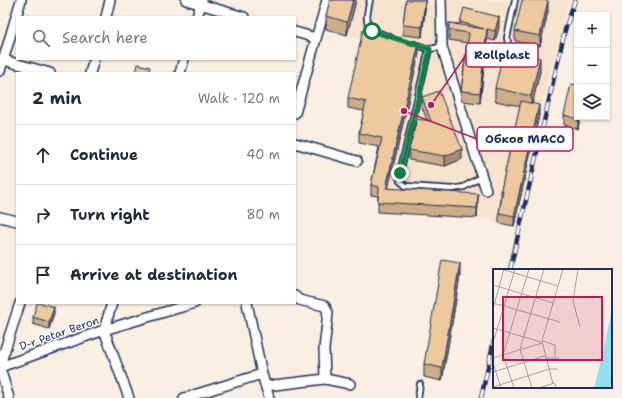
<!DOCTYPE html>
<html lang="en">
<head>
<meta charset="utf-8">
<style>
  :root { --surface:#fff; --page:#f2f2f3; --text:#1f2937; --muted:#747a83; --line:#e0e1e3 }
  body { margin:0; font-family:"Shantell Sans",sans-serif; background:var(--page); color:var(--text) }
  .controls { position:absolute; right:12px; top:12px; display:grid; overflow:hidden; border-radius:0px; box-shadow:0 1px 3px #0004 }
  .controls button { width:36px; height:36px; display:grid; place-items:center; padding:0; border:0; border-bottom:1px solid var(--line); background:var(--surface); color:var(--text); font:20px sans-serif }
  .stop { position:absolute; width:12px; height:12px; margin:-9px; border:3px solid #0b8043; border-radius:50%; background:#fff }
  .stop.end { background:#0b8043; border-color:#fff; box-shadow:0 1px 4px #0008 }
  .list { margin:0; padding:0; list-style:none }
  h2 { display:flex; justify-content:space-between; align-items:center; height:52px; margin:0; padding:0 16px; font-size:17px }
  h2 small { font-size:13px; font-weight:400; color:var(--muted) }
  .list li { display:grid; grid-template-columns:26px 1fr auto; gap:12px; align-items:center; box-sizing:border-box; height:60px; padding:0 16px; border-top:1px solid var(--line) }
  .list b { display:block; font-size:15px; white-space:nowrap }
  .list em { font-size:13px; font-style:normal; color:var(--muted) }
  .icon { flex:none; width:22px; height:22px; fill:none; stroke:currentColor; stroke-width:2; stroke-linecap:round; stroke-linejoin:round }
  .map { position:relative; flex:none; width:622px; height:398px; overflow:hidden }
  .search { position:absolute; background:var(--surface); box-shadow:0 1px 3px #0004; left:16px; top:16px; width:280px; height:44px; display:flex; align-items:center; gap:10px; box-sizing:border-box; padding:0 14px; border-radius:0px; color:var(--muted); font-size:15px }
  .panel { position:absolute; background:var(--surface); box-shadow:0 1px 3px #0004; left:16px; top:72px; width:280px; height:232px; border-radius:0px }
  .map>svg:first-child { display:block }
  .built { fill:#f6e4ce }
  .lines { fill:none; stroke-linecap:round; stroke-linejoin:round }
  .lane-casing { stroke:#1b2f5e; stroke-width:8 }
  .street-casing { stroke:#1b2f5e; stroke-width:12 }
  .lane { stroke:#fff; stroke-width:4.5 }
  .street { stroke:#fff; stroke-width:9 }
  .rail-casing { stroke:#1b2f5e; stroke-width:4.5 }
  .rail { stroke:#fff; stroke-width:3; stroke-dasharray:9; stroke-linecap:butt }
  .wall { fill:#cdad88; stroke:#1b2f5e }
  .shaded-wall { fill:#a78d6f; stroke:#1b2f5e }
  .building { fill:#eec99e; stroke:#1b2f5e }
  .route { stroke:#0b8043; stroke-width:5 }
  .labels { text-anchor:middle; stroke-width:3; stroke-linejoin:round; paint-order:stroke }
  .street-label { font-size:11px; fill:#1b2f5e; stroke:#fff }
  .inset-road { fill:none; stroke:#a1a2ad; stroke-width:1 }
  .view { fill:#c2185b; fill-opacity:0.15; stroke:#c2185b; stroke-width:2 }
  .inset-edge { fill:none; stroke:#1b2f5e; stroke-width:2 }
  .leader { fill:none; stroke:#c2185b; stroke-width:1.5 }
  .callout-dot { fill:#c2185b; stroke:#fff; stroke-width:1.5 }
  .callout { fill:#fff; stroke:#c2185b; stroke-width:1.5 }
  .callout-label { font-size:12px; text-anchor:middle; font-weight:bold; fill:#1b2f5e }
</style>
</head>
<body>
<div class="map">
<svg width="622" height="398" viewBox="0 0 622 398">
  <rect width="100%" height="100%" fill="#faefe2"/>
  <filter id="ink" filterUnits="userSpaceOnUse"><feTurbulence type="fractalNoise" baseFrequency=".025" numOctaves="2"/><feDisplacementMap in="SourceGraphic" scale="8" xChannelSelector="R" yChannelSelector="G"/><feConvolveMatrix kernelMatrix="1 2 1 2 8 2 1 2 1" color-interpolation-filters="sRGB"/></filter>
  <g filter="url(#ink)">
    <path class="built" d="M334,0h235l-30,115 -25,111 -37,-8 -99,-6 1,-15 -8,-2 11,-47 -23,-5 7,-31 -18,-4 15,-68 -37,-11z"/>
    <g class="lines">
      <defs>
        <path id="lane" d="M370,0c-6,25 -5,29 20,37
          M414,44l15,5 13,-2
          M429,49l-29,124v8l6,5 46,3 12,-2 17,-10
          M515,54l-5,-2 -3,-14 8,-38
          M418,398l2,-14"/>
        <path id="street" d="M186,0l58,17
          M441,0l1,47 44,143
          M106,17l4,-17
          M197,17l5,-17
          M295,32l21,6
          M0,59l50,14
          M0,71l21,-71
          M90,73l4,-14
          M180,73l4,-14
          M295,113l32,-113
          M295,143l62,18
          M0,217l17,4
          M295,296l4,4 26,6 3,7 -4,36 1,30
          M112,303l-8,27 25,68
          M247,303l15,71 7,24
          M0,365l20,-62
          M0,367l104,-37 91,-27
          M0,368l9,30
          M266,386l59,-7 25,5
          M184,398l78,-24"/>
      </defs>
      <use href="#lane" class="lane-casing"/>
      <use href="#street" class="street-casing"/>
      <use href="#lane" class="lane"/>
      <use href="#street" class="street"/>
      <defs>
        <path id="rail" d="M510,270l55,-240 10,-30
          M481,398l13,-58"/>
      </defs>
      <use href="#rail" class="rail-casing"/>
      <use href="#rail" class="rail"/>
    </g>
    <path class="wall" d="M330,0h26l-9,35 -21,-6v-13z
      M406,0h20l-4,37 -19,-2v-10z
      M548,11l-8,35 -25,-5v-10z
      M460,22l39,5 -4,14 -8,-2 -7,64 -19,-2v-10l6,-48 -18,-3v-17l11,1z
      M419,53l-31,135 90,16 -1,14 -99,-6v-16l-7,-1v-10l8,-38 -20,-4v-10l5,-22 -16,-3v-10z
      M540,71l-8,33 7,11 -25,111 -15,-3v-10l2,-13v-10l19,-84 -25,-5v-13z
      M422,97l40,62 -17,7 -36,-6v-10l18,-30 -5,-13z
      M564,115l16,2 -2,12 -14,-4z
      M460,276l-18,105 -18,-4v-13z
      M54,313l-5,16 -16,-5v-7z"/>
    <path class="shaded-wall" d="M353,0h3l-9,35v-13z
      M425,0h1l-4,37v-10z
      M548,1v10l-8,35v-10z
      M499,17v10l-4,14v-10z
      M487,29v10l-7,64v-10z
      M419,43v10l-33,145v-10z
      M540,58v13l-9,38v-13z
      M539,105v10l-25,111v-10z
      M578,117h2l-2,12z
      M462,149v10l-17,7v-10z
      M478,194v10l-1,14v-10z
      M460,263v13l-18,105v-13z
      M54,307v6l-5,16v-7z"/>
    <path class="building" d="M330,0h23l-6,22 -21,-6z
      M406,0h19l-3,27 -19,-2z
      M522,0h24l2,1 -8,35 -25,-5z
      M464,8l35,9 -4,14 -8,-2 -7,64 -19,-2 8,-58 -20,-3v-7l35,6 -24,-7z
      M363,30l56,13 -33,145 92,6 -1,14 -99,-6 1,-15 -8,-2 11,-47 -23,-5 7,-31 -18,-4z
      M504,50l36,8 -9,38 -36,-8z
      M138,64l12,3 -2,6h-12z
      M571,84l6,1v32h1v2l-14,-4z
      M439,91l23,58 -17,7 -36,-6 8,-31 14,2 -9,-24z
      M521,101l18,4 -25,111 -15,-3 4,-22 -2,-1z
      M442,260l18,3 -18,105 -18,-4z
      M37,303h4l13,4 -5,15 -16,-5z"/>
  </g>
  <g class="lines" filter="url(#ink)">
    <path class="route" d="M372,31l58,18 -30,124"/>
  </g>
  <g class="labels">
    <g class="street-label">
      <text transform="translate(59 333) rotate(-19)" y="4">D-r Petar Beron</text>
    </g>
  </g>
  <g transform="translate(493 269)">
    <rect width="119" height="119" fill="#faefe2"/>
    <path d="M118,44l1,75h-18l9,-35z" fill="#91dfef"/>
    <path class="inset-road" d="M8,0l57,17M85,0l-5,32 7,26M0,16l60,18M0,34l67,19M0,40l11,-40M0,59l48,14M50,72l12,4v12M0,74l22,-74M0,89l49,-15M52,89h14M0,94l8,25M0,103l52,-16M60,115l-11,-43 21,-72M0,118l56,-18h9M21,119l-11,-33 26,-86M39,119l-12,-39 24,-80M46,119l15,-5 3,5"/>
    <path class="view" d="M10,28h99v63h-99z"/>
    <rect width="119" height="119" class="inset-edge"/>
  </g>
  <path class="leader" d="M431 105L466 55M404 111L477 139"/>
  <g class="callout-dot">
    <circle cx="431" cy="105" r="4"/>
    <circle cx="404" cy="111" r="4"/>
  </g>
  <g class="callout">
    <rect x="466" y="43" width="72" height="24" rx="4"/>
    <rect x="477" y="127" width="96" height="24" rx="4"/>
  </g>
  <g class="callout-label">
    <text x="502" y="59">Rollplast</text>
    <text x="525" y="143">Обков MACO</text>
  </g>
</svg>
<div class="controls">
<button>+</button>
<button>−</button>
<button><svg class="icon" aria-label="layers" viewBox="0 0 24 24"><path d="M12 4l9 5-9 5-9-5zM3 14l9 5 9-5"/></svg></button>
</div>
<div class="stop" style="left:372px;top:31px"></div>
<div class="stop end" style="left:400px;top:173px"></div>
<div class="search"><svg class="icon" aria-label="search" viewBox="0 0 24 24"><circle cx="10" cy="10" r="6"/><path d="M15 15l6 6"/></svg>Search here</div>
<section class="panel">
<h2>2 min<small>Walk · 120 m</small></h2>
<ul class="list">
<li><svg class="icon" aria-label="ahead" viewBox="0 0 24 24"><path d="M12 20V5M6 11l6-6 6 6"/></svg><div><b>Continue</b></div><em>40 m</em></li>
<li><svg class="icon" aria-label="right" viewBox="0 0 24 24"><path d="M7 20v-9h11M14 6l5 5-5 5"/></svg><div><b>Turn right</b></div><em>80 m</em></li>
<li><svg class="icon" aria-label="arrive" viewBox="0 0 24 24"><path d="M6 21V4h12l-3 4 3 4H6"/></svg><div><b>Arrive at destination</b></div></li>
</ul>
</section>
</div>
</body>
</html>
